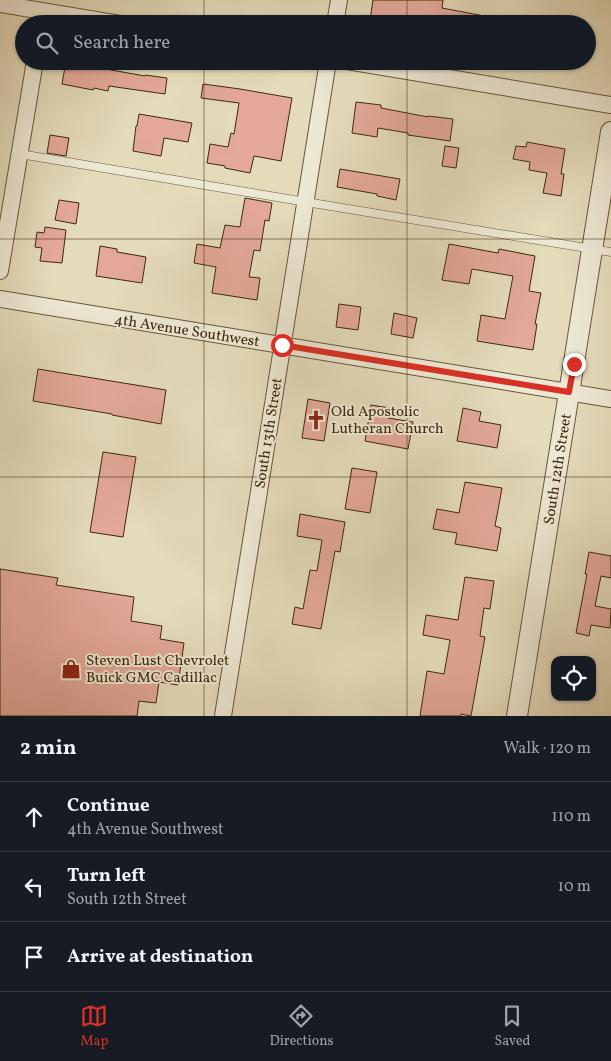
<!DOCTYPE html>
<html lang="en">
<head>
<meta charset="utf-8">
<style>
  :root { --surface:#171b24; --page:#20242c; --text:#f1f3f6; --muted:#9ea1a6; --line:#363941; --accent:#d93025 }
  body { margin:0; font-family:Vollkorn,serif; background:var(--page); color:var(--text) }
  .controls { position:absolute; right:15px; bottom:15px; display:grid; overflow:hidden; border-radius:10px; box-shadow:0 1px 4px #0004 }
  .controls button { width:45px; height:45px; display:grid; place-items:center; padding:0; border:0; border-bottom:1px solid var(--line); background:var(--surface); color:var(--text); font:25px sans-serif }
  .stop { position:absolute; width:15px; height:15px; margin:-11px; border:4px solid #d93025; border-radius:50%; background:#fff }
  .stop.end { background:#d93025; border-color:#fff; box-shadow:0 1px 5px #0008 }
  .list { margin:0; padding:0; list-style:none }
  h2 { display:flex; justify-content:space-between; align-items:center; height:65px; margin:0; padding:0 20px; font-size:21px }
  h2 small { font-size:16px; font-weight:400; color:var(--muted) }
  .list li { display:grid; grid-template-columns:32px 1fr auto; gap:15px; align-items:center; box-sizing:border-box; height:70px; padding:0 20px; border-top:1px solid var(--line) }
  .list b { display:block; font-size:19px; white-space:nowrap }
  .list p { margin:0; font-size:16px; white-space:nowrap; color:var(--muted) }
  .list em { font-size:16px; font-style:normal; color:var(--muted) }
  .icon { flex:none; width:28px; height:28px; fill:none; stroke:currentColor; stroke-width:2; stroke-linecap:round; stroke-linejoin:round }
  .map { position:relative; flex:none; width:611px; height:716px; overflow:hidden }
  .search { position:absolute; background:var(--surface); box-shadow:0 1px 4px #0004; left:15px; right:15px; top:15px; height:55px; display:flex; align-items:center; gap:12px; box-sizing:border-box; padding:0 18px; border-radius:28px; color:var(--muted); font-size:19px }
  .sheet { height:275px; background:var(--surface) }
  nav { display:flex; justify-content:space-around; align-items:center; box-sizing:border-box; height:70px; border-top:1px solid var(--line); background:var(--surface); font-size:14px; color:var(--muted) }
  nav a { display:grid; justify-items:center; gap:2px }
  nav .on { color:var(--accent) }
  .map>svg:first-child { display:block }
  .building { fill:#e3a899; stroke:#3f290d }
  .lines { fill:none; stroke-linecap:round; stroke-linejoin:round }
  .service-casing { stroke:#685638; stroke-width:9 }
  .minor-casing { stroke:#685638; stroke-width:18 }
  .tertiary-casing { stroke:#685638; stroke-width:22 }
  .service { stroke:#ede8d3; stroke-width:8 }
  .minor { stroke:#ede8d3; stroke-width:16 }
  .tertiary { stroke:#ede8d3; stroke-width:20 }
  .route { stroke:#d93025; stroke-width:6 }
  .grid { fill:none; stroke:#3f290d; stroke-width:1; stroke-opacity:0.55 }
  .labels { text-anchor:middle; stroke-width:4; stroke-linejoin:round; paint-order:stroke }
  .street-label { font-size:15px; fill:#3f290d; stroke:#ede8d3 }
  .poi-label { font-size:15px; fill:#3f290d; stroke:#ede8d3; text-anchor:start }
</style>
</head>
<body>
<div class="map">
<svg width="611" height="716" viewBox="0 0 611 716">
  <rect width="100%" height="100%" fill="#e4dbbb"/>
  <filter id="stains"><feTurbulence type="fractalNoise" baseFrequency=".004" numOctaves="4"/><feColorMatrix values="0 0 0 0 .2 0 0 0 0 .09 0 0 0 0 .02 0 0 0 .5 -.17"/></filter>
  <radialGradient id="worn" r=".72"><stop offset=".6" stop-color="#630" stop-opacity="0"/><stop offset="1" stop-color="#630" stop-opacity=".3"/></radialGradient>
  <path class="building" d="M373,0h70l-1,8 48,9 -1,7h-95l-24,-4z
    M66,61h23v5l56,10v-1l22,3 -2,16 -56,-8 -1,5 -14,-3 -1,2 -31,-6z
    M203,84l37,5 52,9 -11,63 -27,-5 -4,17 -25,-5v-2l-18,-3 3,-19 18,3 3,-14 3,1 5,-31 -38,-5z
    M356,102l25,3v3l47,9v-1l25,3 -3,22 -42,-6v-2l-30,-5 -1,9 -25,-4z
    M139,114l53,9 -4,19 -24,-4 -3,18 -28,-5 3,-25h1z
    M50,135l19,3 -3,18 -19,-3z
    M527,142l38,7 -4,25h3l-3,22 -18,-3 4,-20 -18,-3 1,-8 -17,-3 3,-13 10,1z
    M445,146l14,2 -3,20 -14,-2z
    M340,169l60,10 -4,21 -19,-4v-2l-40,-7z
    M245,198l27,5 -3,18 -4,-1 -5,31 -6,-1 -5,27 11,1 -3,22 -45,-7 4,-26 -22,-4 3,-19 23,4 5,-23 15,2z
    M59,200l20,3 -3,21 -21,-4z
    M45,227l21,3 -4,33 -22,-2 2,-13 -7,-1 2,-15 7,1z
    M449,244l49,9 1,-4 36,7 -6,35 12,2 -6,31h2l-4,26 -56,-9 4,-26 24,4 8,-43 -41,-7 -3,15 -27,-4z
    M100,246l17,3v3l29,5 -4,26 -46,-7z
    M339,304l22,3 -3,23 -22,-3z
    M394,313l23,5 -4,20 -22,-4z
    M38,369l128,21 -5,34 -49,-9v-1l-79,-13z
    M308,399l22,4 -6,38 -22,-3z
    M371,405l19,3 -2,10 25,4 -5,27 -43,-8z
    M463,408l18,4 -2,9 22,4 -4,23 -40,-7z
    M103,452l33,5 -13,80 -33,-5z
    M352,468l25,4 -7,41 -25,-4z
    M465,482l37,6 -7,38 6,2 -4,23 -42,-7 2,-11 -24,-4 4,-20 22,4z
    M300,514l45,8 -5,30 -5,-1 -14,78 -29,-5 3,-17 8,2 7,-39 7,1 5,-31 -25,-4z
    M589,552l22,4v22l-10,-2 -6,30 16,3 -1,19 -19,-3 -2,11 -13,-3 11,-59h-2z
    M0,569l58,9 -2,7 78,12 -3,24 31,5 -2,13 24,4 -6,42 -19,-3 -3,21 -17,-2 -2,15h-137z
    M465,577l29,4 -4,28 -6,-1 -4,28 5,1 -14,79 -10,-2v2h-41l7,-45 17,3 6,-34 -27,-5 3,-20 32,5z"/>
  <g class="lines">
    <defs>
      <path id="service" d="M20,154l286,48 305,50"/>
      <path id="minor" d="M0,4l120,20
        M335,24l4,-24
        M347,61l264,44
        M0,271l35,-210
        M0,299l611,100
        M223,716l105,-655"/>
      <path id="tertiary" d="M517,716l94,-584"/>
    </defs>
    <use href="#service" class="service-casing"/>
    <use href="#minor" class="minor-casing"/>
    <use href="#tertiary" class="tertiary-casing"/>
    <use href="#service" class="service"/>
    <use href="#minor" class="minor"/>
    <use href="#tertiary" class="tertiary"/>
  </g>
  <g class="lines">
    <path class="route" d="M282,345l287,47 5,-28"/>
  </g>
  <path class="grid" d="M204,0v24M407,0v24M204,61v655M407,61v655M0,239h611M0,477h611"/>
  <defs>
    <symbol id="church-bare" viewBox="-9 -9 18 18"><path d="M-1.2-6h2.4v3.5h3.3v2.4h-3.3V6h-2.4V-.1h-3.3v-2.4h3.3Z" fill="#8f2418" stroke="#ede8d3" stroke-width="2.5" paint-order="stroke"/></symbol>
    <symbol id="shop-bare" viewBox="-9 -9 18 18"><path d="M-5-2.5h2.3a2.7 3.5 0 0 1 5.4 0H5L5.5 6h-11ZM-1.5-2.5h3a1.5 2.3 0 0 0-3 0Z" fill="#8f2418" stroke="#ede8d3" stroke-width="2.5" paint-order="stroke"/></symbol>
  </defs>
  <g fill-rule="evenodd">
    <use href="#church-bare" x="302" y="406" width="28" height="28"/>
    <use href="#shop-bare" x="57" y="655" width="28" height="28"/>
  </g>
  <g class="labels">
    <g class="street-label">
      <text transform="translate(187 330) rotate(9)" y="5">4th Avenue Southwest</text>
      <text transform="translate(268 433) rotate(-81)" y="5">South 13th Street</text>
      <text transform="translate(557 469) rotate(-81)" y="5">South 12th Street</text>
    </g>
    <g class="poi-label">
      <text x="331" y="416">Old Apostolic<tspan x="331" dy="17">Lutheran Church</tspan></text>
      <text x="86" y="665">Steven Lust Chevrolet<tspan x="86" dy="17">Buick GMC Cadillac</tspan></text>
    </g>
  </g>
  <rect width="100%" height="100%" filter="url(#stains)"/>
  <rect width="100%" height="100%" fill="url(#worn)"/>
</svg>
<div class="controls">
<button><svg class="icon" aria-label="locate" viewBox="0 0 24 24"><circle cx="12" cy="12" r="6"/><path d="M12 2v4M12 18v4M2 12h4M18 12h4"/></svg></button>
</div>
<div class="stop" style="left:282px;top:345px"></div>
<div class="stop end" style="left:574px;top:364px"></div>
<div class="search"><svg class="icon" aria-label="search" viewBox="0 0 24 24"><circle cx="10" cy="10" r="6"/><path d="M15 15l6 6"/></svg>Search here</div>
</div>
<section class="sheet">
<h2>2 min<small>Walk · 120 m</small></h2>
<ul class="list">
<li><svg class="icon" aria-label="ahead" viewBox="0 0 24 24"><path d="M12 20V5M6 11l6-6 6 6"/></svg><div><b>Continue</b><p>4th Avenue Southwest</p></div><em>110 m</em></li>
<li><svg class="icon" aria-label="left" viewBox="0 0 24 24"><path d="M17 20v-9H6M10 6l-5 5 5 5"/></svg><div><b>Turn left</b><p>South 12th Street</p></div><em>10 m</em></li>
<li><svg class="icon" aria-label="arrive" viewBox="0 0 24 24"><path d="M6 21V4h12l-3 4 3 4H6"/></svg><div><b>Arrive at destination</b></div></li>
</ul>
</section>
<nav>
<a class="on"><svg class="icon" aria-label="map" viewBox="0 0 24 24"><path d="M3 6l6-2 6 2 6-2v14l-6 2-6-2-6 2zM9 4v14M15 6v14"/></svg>Map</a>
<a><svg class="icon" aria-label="directions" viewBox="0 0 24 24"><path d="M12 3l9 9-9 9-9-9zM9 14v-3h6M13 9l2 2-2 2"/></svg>Directions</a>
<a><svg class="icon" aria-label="saved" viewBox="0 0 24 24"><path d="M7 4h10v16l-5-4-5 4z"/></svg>Saved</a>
</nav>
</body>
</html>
